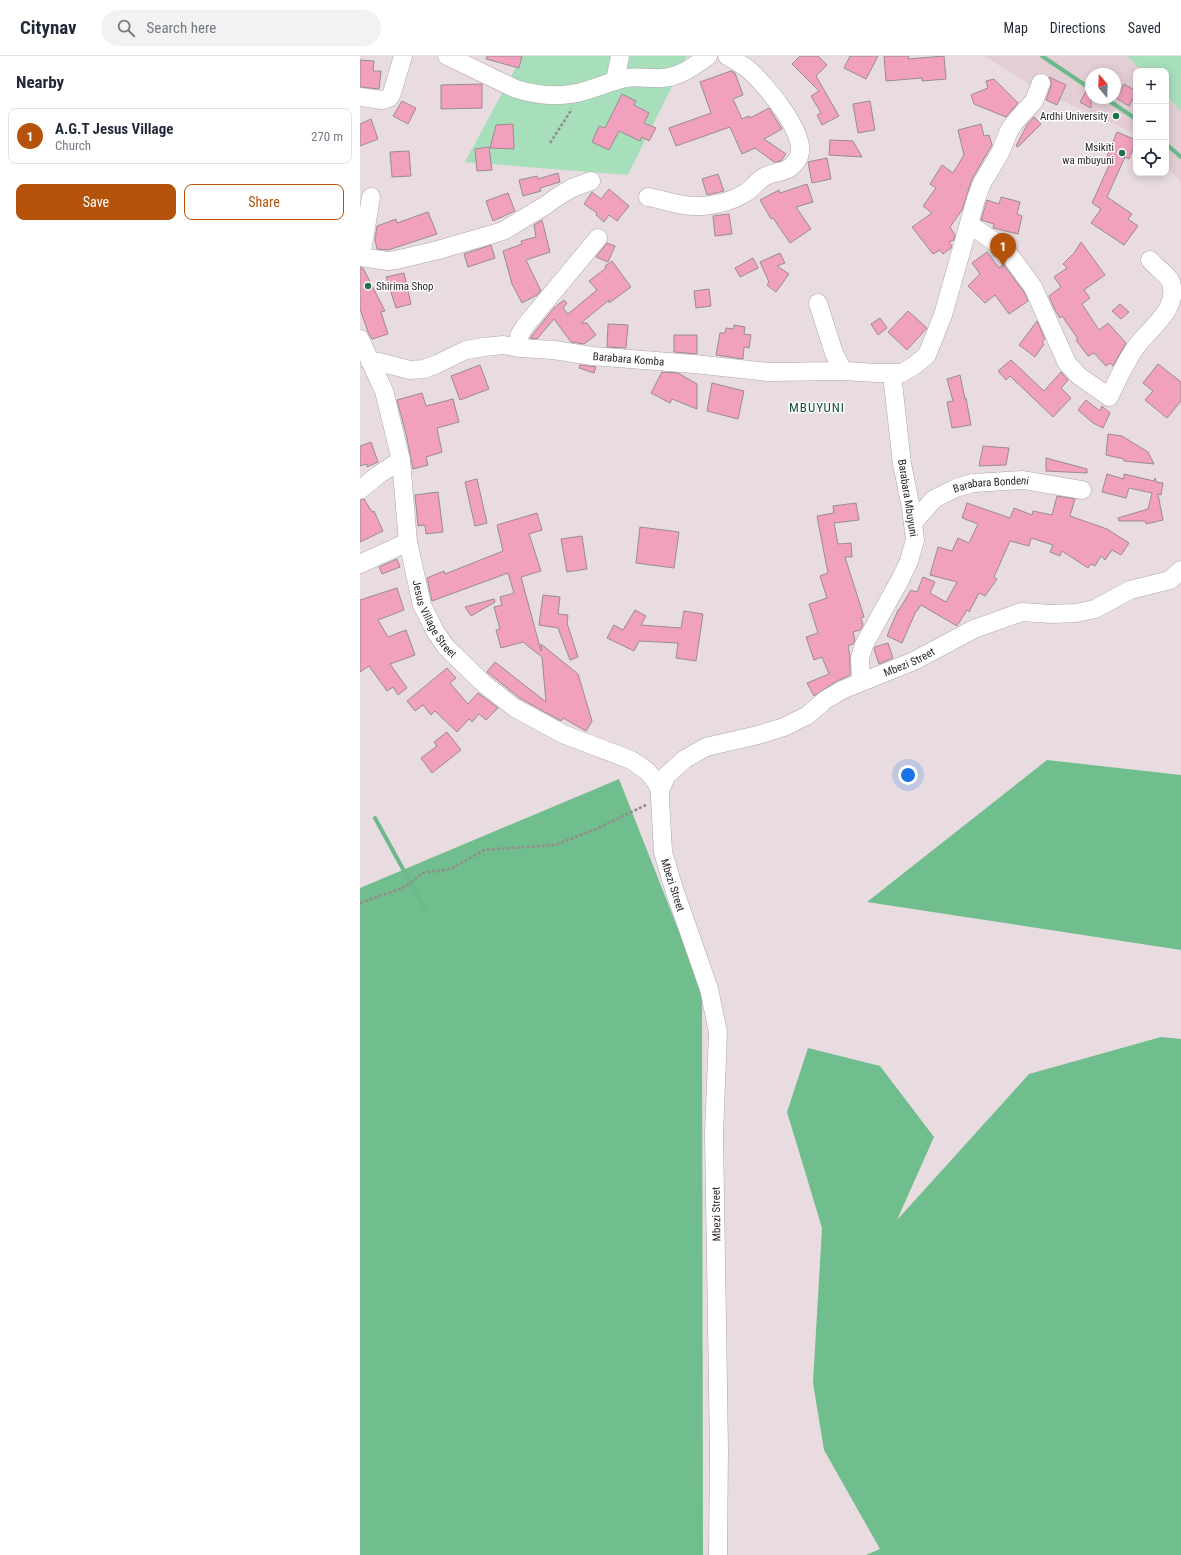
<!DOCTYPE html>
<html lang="en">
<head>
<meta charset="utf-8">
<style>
  :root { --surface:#fff; --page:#f2f2f3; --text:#1f2937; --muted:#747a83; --line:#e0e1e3; --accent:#b45309 }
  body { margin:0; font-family:"Roboto Condensed",sans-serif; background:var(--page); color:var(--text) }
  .controls { position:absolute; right:12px; top:12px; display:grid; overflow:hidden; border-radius:8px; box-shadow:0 2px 10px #0003 }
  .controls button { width:36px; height:36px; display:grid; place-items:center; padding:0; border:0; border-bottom:1px solid var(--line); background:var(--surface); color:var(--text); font:20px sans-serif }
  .compass { position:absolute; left:725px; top:12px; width:36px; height:36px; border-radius:50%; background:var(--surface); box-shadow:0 2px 10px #0003; rotate:341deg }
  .you { position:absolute; left:548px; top:719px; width:14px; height:14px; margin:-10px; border:3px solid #fff; border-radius:50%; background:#1a73e8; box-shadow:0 0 0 6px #1a73e833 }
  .badge { display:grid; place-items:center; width:26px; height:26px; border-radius:50%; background:var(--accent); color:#fff; font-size:13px; font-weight:700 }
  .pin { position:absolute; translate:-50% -33px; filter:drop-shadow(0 1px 2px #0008) }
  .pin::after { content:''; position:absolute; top:21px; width:14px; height:12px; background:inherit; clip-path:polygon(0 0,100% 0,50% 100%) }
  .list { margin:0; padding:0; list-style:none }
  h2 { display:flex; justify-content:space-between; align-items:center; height:52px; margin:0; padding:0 16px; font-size:17px }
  h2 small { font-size:13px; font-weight:400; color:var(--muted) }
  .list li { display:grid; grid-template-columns:26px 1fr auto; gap:12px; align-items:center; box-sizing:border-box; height:56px; margin:0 8px 8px; padding:0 8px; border:1px solid var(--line); border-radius:8px }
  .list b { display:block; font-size:15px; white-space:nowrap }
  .list p { margin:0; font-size:13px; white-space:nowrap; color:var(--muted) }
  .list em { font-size:13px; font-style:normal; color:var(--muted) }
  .actions { display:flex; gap:8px; padding:12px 16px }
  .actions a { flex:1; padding:9px 0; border:1px solid var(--accent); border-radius:8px; text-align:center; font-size:14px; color:var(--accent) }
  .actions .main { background:var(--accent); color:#fff }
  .icon { flex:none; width:22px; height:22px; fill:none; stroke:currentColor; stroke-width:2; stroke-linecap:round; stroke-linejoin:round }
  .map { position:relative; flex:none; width:821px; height:1499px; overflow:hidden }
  header { display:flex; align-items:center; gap:24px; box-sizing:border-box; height:56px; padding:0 20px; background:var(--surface); border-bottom:1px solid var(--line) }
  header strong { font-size:19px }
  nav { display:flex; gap:22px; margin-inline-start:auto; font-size:14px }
  .search { width:280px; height:36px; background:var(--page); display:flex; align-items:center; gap:10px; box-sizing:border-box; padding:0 14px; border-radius:22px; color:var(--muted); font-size:15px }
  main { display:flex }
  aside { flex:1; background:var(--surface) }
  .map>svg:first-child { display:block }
  .built { fill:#e3ced4; fill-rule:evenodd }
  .green { fill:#a7dfbb }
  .forest { fill:#70bd8e }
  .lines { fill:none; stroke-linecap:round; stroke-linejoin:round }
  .stream { stroke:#6cba8b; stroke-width:4 }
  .building { fill:#f1a0be; stroke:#988c90 }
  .minor-casing { stroke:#b1a5a9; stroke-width:19 }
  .path { stroke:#958b8f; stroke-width:2.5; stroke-dasharray:3 2; stroke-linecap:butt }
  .minor { stroke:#fff; stroke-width:18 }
  .poi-dot { fill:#1c7448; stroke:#fff; stroke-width:1.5 }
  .labels { text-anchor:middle; stroke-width:3; stroke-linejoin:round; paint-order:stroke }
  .poi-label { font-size:11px; fill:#2c2729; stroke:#fff; text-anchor:end }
  .street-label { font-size:11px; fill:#2c2729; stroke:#fff }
  .quarter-label { font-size:13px; letter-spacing:1px; fill:#175233; stroke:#fff }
</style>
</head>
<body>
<header>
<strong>Citynav</strong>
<div class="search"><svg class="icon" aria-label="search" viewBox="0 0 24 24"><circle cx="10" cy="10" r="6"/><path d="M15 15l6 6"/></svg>Search here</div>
<nav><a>Map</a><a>Directions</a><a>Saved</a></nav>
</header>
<main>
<aside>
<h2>Nearby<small></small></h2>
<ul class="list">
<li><span class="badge">1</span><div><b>A.G.T Jesus Village</b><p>Church</p></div><em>270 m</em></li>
</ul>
<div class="actions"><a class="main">Save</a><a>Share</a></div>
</aside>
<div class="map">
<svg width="821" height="1499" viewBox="0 0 821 1499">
  <rect width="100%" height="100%" fill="#e9dce0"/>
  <path class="built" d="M624,0h197v127l-15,-18v-94h-30v63l-96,-43zM731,18h24v24h-24z"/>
  <path class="green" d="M162,0h165l-59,119 -163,-13z
    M767,0h54v55l-15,-15v-25h-24z"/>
  <path class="forest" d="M687,704l134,15v175l-314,-48z
    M259,723l83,211 1,565h-343v-667z
    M801,981l20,2v516h-315l14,-6 -56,-99 -11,-67 9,-155 -35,-116 21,-64 72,18 54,71 -37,83 132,-146z"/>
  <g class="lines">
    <path class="stream" d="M682,0l49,33
      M745,42l31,21
      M806,88l15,13
      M15,762l51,93"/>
  </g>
  <path class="building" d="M127,0h35l-3,12 -33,-9z
    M440,0h18l9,9 -11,11 23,40 -17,9 -5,-10 4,-2 -10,-17 8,-5 -27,-27z
    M490,0h28l-12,23 -22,-11z
    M524,0h25l-1,3 36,-3 2,23 -24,2v-3l-36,3z
    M0,4l14,1 -1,10h8l-2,18 -19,-2z
    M371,15l4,2 8,22 -10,4 9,20 7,-3 1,2 19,-10 13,21 -18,10 22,15 -5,7 -7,1 -19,-14 -13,6 -12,-27 -54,19 -7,-18 42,-15 -11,-31z
    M689,21l17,8 -9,20 -11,-5 5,-14v-4z
    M634,23l24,24 -12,14 -32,-13 -3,-9 17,-7 -2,-7z
    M731,26v26l-11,-6z
    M122,28v24l-41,1v-24z
    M764,28l12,7v3l-7,12 -13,-8z
    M262,38l14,7 -2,4 15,8 -5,10 12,5 -7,13 -7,-4 -2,4 -21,-10 -10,19 -17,-8 7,-16 6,2z
    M42,45l14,7 -8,16 -15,-8z
    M510,45l5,29 -17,3 -5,-29z
    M674,61l7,7 -23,23 -2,-1 11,-21z
    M11,63l7,20 -18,7v-22z
    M153,68l1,25 -24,-1 6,-23z
    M621,68l3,12 5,-1 3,10 -20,34 -10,31 -12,17 5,8 -1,5 -5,2 3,4 -1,2 -8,6 -3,-4 -7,4 -21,-27 20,-14 -9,-7 13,-18 -6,-4 12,-19 11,8 11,-18 -6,-25z
    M757,76l19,8 -7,19 -4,-2 -18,40 25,17 -4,5 10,7 -14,19 -33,-22 10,-14 -9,-6 19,-42 -5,-2z
    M470,84l23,1 9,16 -33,-2z
    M129,91l3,23 -15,1 -2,-22z
    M49,95l2,25 -19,1 -2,-25z
    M467,102l4,21 -19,4 -4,-21z
    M198,117l2,9 -20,6 1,3 -18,5 -4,-16 18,-4 1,3z
    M358,118l6,17 -17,4 -5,-16z
    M447,128l6,18 -17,5 15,22 -21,14 -17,-25 -2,1 -11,-19 19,-10 1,3z
    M249,133l20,17 -12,15 -8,-6 -5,7 -8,-7 1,-2 -13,-9 8,-12 9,7z
    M148,137l7,18 -22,10 -7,-20z
    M641,141l19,5 -3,12 5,2 -4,18 -25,-6 1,-4 -13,-4 6,-20 12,4z
    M68,156l9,22 -49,16 -11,-1 -2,-9 2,-14 19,-7 1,4z
    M369,158l3,20 -17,2 -2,-20z
    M182,164l8,32 -24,8 15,31 -4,4 -15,8 -10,-19 -9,-33 19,-7 -1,-3 15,-4 -2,-12z
    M721,186l24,33 -21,15 6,8 -8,6 17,26 9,-7 18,20 -13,23 -3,-3 -4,3 -12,-13 -6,3 -12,-16 2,-1 -16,-23 -2,2 -5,-8 -6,-14 12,-9 -7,-10 13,-9 -4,-4 11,-11z
    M247,187l8,3 -7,16 -12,-5z
    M131,189l4,13 -27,9 -4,-13z
    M627,196l12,16 5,-3 20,27 4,9 -19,13 -14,-19 -10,8 -17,-17 12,-12 -8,-11z
    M420,197l5,10 -8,3 12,8 -13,18 -9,-7 2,-3 -9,-20z
    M393,202l5,10 -18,9 -5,-9z
    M252,205l19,26 -22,16v-3l-28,23h6l9,12 -12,9 -13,-2 -17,-23 -17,20 -7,-1 24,-30 10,-8 3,3 -4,5 5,6 29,-24 -8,-9 17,-13 -1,-2z
    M0,212h3l22,43 -4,1 7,22 -16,5 -4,-7 -8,-23z
    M44,217l7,31 -15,4 -10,-31z
    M349,233l2,17 -15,2 -2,-17z
    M760,248l9,8 -8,7 -9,-8z
    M548,255l19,17 -20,22 -19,-18z
    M520,262l7,10 -9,7 -7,-11z
    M677,265l8,18 -3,3 2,2 -9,13 -16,-12z
    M248,268l20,1 -2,23 -19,-1z
    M374,269l11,2 -1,7 7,1 -2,13 -5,-1 -1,12 -27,-4 4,-22h5l1,-5 8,1z
    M314,279h23v19l-23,-2z
    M651,304l33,31 17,-19 7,8 -7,8 10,10 -18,19 -43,-41 -4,4 -8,-9z
    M798,308l23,18v19l-14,17 -22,-18 8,-9 -10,-8z
    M120,309l9,24 -29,11 -9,-24z
    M220,309l16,2 -2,6 -15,-5z
    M302,316l16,1 19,11v25l-25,-10 -2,4 -19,-10z
    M600,319l5,24 1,-1 5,27 -19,3 -5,-26 6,-1 -6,-22z
    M352,327l32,8 -6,28 -31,-8z
    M62,337l4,13 27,-7 6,23 -22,6 5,24 -16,5 2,8 -15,4 -7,-35 -9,-34z
    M726,344l14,11 2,-5 8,7 -7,15 -10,-5 -15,-13z
    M748,378l14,2 26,16 6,12 -30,-3v-2l-18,-4z
    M11,386l7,20 -11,5v-3l-7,2v-20z
    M623,390l26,2 -3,17 -27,1z
    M686,402l41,11v4l-41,-2z
    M747,418l17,5v-5l30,7 1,-3 1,4 7,1 -2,12 -3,-1 5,26 -17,4 -1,-3h-26l-1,-3 30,-9 4,-16 -23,-5 -3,10 -24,-6z
    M117,423l10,44 -12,3 -10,-44z
    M78,436l5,40 -17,2 -1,-9 -7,1 -3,-31z
    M697,440l18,3 -5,17 37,13 22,14 -8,12 -9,-5 -7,10 -4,-4 -6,10 -4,-2 -3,4 -26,-17 -2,5 -10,-4 3,-7 -22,-7 -2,8 -19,-5 -16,36 3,2 -12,17 -6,-3 -10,19 -2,-2 -10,16 -36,-21 -4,6h-1l-14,32 -15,-7 11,-26h1l12,-20 6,2 6,-15 12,5 -5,11 16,9 11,-20 -27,-7 8,-28 14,4 6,-13 11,5 9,-19 -16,-6 5,-15 43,15 4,-10 18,7 1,-4 19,4z
    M4,443l8,13 2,-1 9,20 -23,11v-42z
    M496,447l3,17 -25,3 4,21 13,-1 1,14h-7l19,60 -3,1 2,7 -3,5 -7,2 2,8 -2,4 -5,2 2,10v19l-13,6 -23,15 -7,-13 22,-9 -7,-17 -8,3 -8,-23 12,-4 -9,-29 18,-6 -7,-22 8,-3 -11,-57 17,-3 -1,-7z
    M177,457l5,17 -13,4 12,37 -20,6 20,74v-7l37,30 14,47 -6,10 -23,-13 -2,3 -40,-22 -34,-27 8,-10 51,40 -4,-45 -19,-15 -22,6 -5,-18 4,-1 -6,-22 8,-2 -2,-8 14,-4 -6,-20 -76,28 -5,-23 17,-7 1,3 58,-23 -6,-26z
    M280,471l39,5 -5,36 -38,-5z
    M222,480l5,33 -20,3 -6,-33z
    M37,503l3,8 -18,7 -3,-7z
    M37,532l7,22 -26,10 10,17 18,-7 9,25 -25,9 17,24 -9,7 -5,-8 -6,4 -18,-25 -9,6v-72z
    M183,539l17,2 -2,17 10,1 -1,8 11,34 -8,3 -12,-32 -19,-3z
    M134,543l1,3 -24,14 -6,-9z
    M275,554l11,6 -5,9 40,3 3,-17 19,3 -7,47 -20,-3 2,-15 -39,-2 -5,10 -27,-13 7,-13 9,5z
    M528,587l5,15 -14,6 -5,-15 1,-2z
    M87,612l9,10 -6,5 18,21 10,-11 20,15 -12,12 -7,-6 -7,8 -3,-3 -12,13 -22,-21 -4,4 -8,-10 -8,6 -8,-10z
    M87,676l14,18 -29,23 -11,-15 16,-12 -3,-4z"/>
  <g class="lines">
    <defs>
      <g id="minor">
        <path d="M87,0l69,33c23,7 48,9 72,1 12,-4 25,-9 38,-12 12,-2 24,1 36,0 18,-1 32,-12 46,-22"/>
        <path d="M255,25l5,-25"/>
        <path d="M0,41l22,3 7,-2 3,-5 11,-37"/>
        <path d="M288,141c15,3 30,8 45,9 16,1 38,-4 52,-13 8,-4 12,-13 21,-17 14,-7 19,0 31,-16 16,-21 -33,-77 -49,-91 -7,-5 -14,-9 -21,-13"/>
        <path d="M609,168l23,16 19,17 22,30 34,76 12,13 30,21c9,-17 17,-38 30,-54 14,-17 42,-37 31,-63 -5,-7 -14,-13 -20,-20"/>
        <path d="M0,201l28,4 8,-1 42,-10 45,-13 20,-6 43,-26 11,-8 15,-9 19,-7"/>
        <path d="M1,201l10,-60"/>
        <path d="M458,247l16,50 9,18"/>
        <path id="s1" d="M0,283l24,52 17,69 7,82 14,63 13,26 11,16 38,37 31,24 48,26 68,26 16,11 9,11 4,8"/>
        <path d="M160,292l-1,-12 6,-10 73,-88"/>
        <path id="s2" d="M10,306h9l31,8 14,-1 13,-5 29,-14 18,-3 19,-2 17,3 34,2 38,6 102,8 74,8 75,-1 34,2h25l13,-8 12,-10 16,-40 33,-116 6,-16 18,-30 9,-22 5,-8 20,-22 7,-18"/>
        <path d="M0,434l18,-15 23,-15"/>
        <path id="s3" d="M553,467l21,-24 22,-11 17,-5 50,-3 59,10"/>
        <path d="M0,508l48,-22"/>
        <path d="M501,625l-1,-23 4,-13 37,-67 8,-17 6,-21 -4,-32 -9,-44 -10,-90"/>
        <path id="s4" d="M358,1499l1,-105 -5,-316 4,-102 -9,-43 -35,-100 -11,-37 -3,-54v-8l7,-15 18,-16 21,-12 52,-12 26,-8 24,-12 17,-15 17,-10 72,-29 60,-32 48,-17 29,2 25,-1 19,-4 35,-19 40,-10 11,-10"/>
      </g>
    </defs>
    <use href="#minor" class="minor-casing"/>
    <path class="path" d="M190,87l22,-34
      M0,847l40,-14 11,-6 11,-10 29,-4 33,-19 71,-5 41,-16 50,-24"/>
    <use href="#minor" class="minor"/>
  </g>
  <g class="poi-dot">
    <circle cx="756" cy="60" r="4"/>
    <circle cx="762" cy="97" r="4"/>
    <circle cx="8" cy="230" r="4"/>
  </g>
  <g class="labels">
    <g class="poi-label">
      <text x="748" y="64">Ardhi University</text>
      <text x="754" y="95">Msikiti<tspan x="754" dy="13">wa mbuyuni</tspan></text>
      <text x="16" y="234" text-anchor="start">Shirima Shop</text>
    </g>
    <g class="street-label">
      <text dy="4" stroke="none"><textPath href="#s2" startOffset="265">Barabara Komba</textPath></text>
      <text dy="4" stroke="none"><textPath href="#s3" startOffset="92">Barabara Bondeni</textPath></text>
      <text transform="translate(548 442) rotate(81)" y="4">Barabara Mbuyuni</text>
      <text dy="4" stroke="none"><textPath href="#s1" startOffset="293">Jesus Village Street</textPath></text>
      <text dy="4" stroke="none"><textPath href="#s4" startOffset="1061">Mbezi Street</textPath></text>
      <text transform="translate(313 829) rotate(72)" y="4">Mbezi Street</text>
      <text transform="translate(356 1158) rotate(-91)" y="4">Mbezi Street</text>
    </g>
    <g class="quarter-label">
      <text x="457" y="356">MBUYUNI</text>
    </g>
  </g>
</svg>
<div class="controls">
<button>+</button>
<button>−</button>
<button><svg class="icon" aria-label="locate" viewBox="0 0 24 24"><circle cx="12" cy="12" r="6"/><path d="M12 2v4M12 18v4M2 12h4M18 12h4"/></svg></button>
</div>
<svg class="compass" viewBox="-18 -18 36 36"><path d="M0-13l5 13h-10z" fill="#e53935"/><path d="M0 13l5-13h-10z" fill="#747a83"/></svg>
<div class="you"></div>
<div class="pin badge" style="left:643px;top:210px">1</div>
</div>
</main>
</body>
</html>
